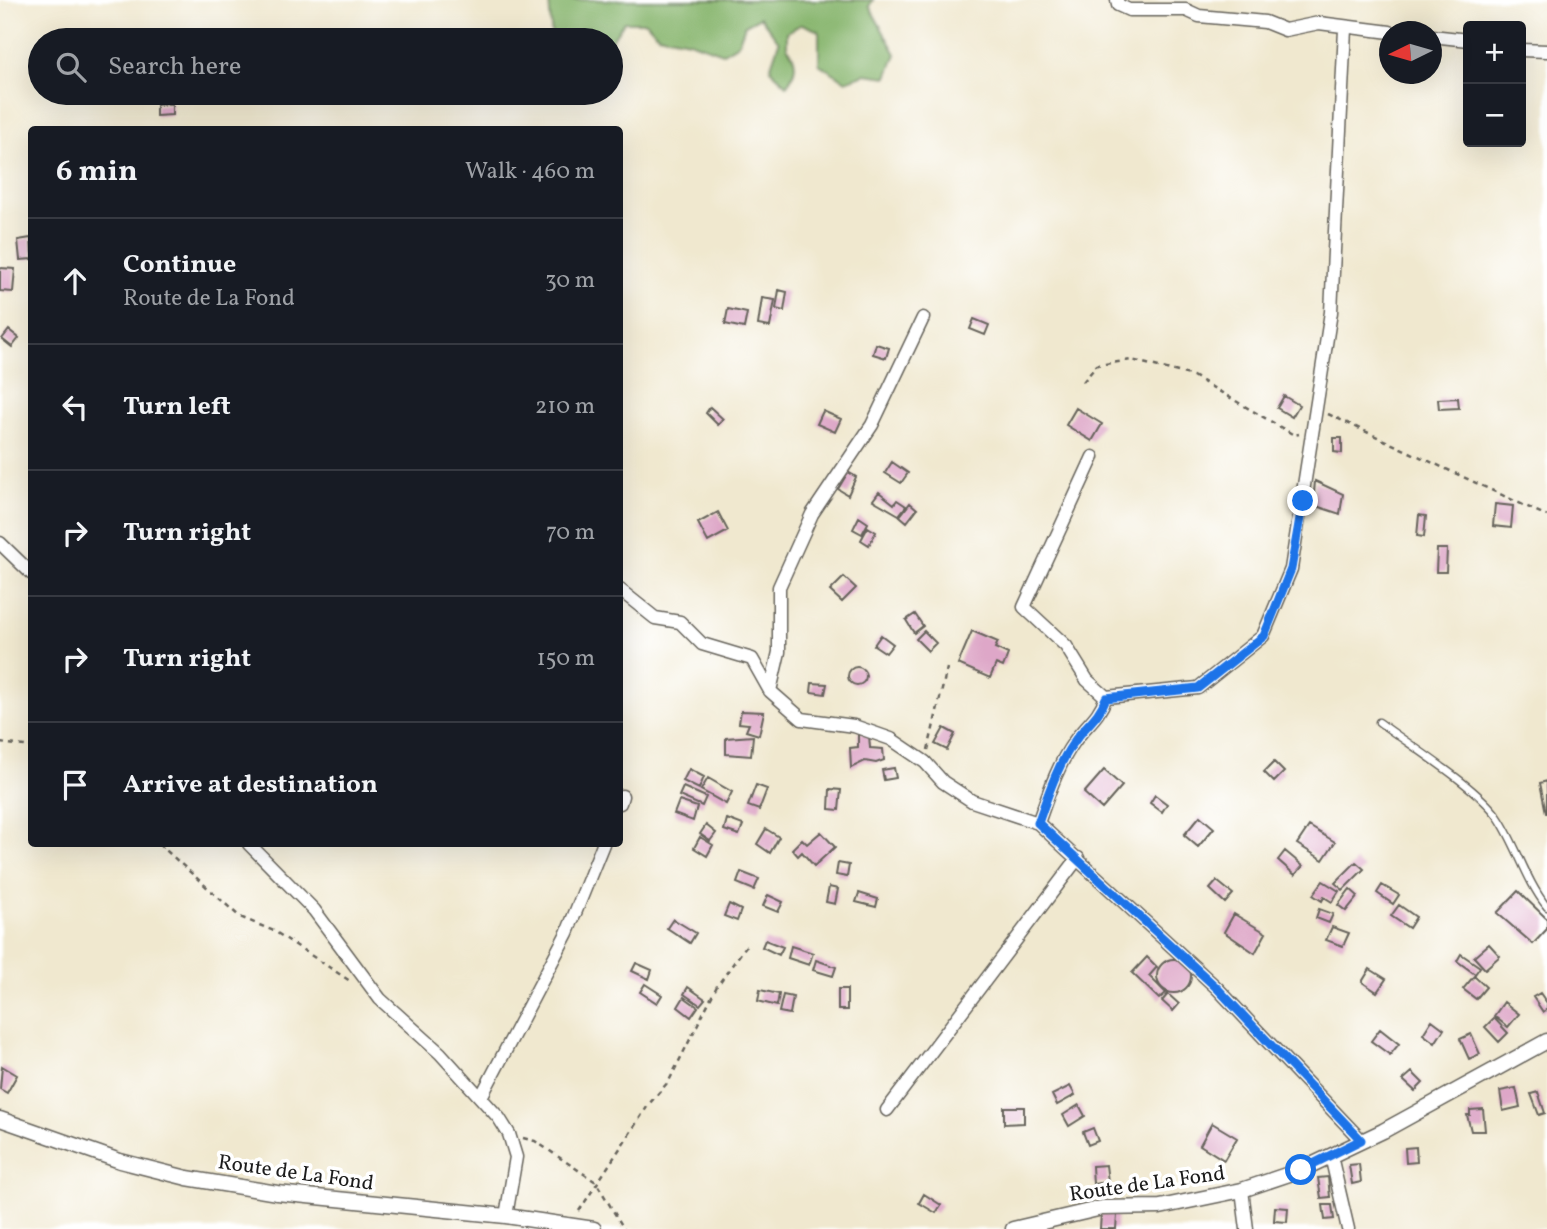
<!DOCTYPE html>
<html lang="en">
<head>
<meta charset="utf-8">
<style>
  :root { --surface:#171b24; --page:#242831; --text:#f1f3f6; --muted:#9ea1a6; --line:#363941 }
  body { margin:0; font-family:Vollkorn,serif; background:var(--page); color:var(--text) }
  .controls { position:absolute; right:21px; top:21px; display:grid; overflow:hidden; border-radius:7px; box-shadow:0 7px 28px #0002 }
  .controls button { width:63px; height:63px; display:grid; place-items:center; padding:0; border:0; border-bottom:2px solid var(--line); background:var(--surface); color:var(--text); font:35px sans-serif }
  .compass { position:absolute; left:1379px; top:21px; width:63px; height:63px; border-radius:50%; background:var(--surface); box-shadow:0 7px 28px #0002; rotate:265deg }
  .stop { position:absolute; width:21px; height:21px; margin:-16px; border:5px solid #1a73e8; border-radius:50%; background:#fff }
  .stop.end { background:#1a73e8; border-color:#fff; box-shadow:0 2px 7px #0008 }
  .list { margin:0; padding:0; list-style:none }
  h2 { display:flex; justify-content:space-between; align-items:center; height:91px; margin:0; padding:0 28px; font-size:30px }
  h2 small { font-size:23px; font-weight:400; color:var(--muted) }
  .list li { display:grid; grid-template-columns:46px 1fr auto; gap:21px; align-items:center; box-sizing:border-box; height:126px; padding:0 28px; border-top:2px solid var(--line) }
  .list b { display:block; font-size:26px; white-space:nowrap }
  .list p { margin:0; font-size:23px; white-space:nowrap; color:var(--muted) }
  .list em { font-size:23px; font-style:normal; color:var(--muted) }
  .icon { flex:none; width:38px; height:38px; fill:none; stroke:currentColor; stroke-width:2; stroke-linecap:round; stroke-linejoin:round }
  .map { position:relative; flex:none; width:1547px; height:1229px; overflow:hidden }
  .search { position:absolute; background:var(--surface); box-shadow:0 7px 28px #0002; left:28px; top:28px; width:595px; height:77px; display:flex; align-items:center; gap:18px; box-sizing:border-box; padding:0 24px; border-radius:38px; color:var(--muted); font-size:26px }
  .panel { position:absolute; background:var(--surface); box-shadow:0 7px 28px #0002; left:28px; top:126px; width:595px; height:721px; border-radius:7px }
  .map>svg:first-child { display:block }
  .forest { fill:#88b66e; stroke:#526945; stroke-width:2 }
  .building { fill:#dea7c8 }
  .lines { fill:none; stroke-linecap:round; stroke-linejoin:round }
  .service-casing { stroke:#66635b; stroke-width:9 }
  .minor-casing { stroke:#66635b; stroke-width:15 }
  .tertiary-casing { stroke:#66635b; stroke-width:17 }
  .path { stroke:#66635b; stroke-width:2.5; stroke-dasharray:5 5; stroke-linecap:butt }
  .service { stroke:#fff; stroke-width:6 }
  .minor { stroke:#fff; stroke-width:12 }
  .tertiary { stroke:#fff; stroke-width:14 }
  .route { stroke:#1a73e8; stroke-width:9 }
  .labels { text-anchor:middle; stroke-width:7; stroke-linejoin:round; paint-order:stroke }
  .street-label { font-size:21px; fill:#1c1c1c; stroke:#fff }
</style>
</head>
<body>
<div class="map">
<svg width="1547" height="1229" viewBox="0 0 1547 1229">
  <rect width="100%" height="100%" fill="#fff"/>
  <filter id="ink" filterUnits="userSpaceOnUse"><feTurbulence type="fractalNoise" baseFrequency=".0143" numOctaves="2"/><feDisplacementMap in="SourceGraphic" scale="14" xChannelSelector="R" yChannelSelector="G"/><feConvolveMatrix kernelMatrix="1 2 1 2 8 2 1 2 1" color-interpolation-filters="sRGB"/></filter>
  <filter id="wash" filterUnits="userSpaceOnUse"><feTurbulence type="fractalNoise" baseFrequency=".00686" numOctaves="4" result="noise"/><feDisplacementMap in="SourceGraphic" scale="28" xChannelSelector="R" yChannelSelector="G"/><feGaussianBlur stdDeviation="1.57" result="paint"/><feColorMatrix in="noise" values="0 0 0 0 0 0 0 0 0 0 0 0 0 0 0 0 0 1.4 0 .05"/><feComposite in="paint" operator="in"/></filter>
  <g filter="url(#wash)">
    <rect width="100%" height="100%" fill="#f0e8cf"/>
    <path class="forest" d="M549,0h324l-4,6 27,48 -9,23 -22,-3 -19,7 -27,-17v-33l-17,-7 -15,8v15c12,14 9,25 0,38l-17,-16 9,-27 -19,-25 -15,8 -7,19 -15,9 -34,-12 -31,-6 -12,-13h-22l-13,19 -59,-1z"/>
    <g id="blocks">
      <path class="building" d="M172,104v11l-16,1v-11z
        M31,238l1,21 -12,1 -2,-20z
        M0,268l15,1 -2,23 -13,-1z
        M779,290l8,2 -3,19 -8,-2z
        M762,298l13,2 -5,27 -12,-2z
        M728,309l19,4 -3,15 -19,-4z
        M974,319l15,6 -4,10 -15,-6z
        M9,330l10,8 -7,9 -10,-8z
        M876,344l13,4 -3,10 -13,-4z
        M1284,396l15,9 -7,12 -15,-9z
        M1458,398l1,10 -20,1 -1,-10z
        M710,407l13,12 -5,6 -12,-12z
        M1076,408l26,16 -10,17 -26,-16z
        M823,411l18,8 -6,13 -18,-8z
        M1334,438h8v15l-8,-1z
        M892,462l16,11 -7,10 -16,-10z
        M848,472l8,5 -8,18 -10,-6z
        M1315,481l28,13 -3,20 -27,-9z
        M879,492l15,12 3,-4 9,6 -7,9 -26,-15z
        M910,503l7,6 -10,13 -7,-6z
        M1495,504l18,2 -2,22 -18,-2z
        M718,512l10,19 -20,11 -10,-19z
        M1419,515l7,1 -2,21 -7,-1z
        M859,517l9,6 -6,11 -9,-5z
        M868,527l8,5 -7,13 -8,-5z
        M1437,549h10l-1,23h-10z
        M844,577l12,11 -14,14 -12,-11z
        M915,614l8,12 -9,7 -8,-13z
        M924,631l12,12 -8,8 -12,-12z
        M972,631l26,11 -3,6 13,6 -5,13 -7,-3 -6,14 -32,-14z
        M881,635l12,9 -7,9 -12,-8z
        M848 676a9 9 0 1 1 18 0a9 9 0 1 1-18 0Z
        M812,683l15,1 -2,10 -14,-2z
        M741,711l23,1 -5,23 -13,-4 3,-7 -10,-1z
        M944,728l11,6 -8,16 -12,-6z
        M858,732l11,3 1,13 13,1 1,11 -8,3 -11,-2 -14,7 -1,-20 8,-1z
        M753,736l-2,20 -25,-2v-16z
        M1274,762l10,10 -10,10 -10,-10z
        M894,768l2,10 -12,2 -2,-10z
        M689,769l15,8 -5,12 -16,-8z
        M1104,770l18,16 -20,23 -18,-16z
        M708,778l24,14 -6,12 -25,-14z
        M1547,781v32h-1l-6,-30z
        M756,785l11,4 -8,21 -11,-4z
        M683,787l23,10 -4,9 -23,-10z
        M830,789l11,1 -2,20 -10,-1z
        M1155,795l12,9 -5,8 -12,-9z
        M679,801l18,6 -4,14 -19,-7z
        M1200,816l14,12 -16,19 -14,-12z
        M727,819l16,6 -4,10 -15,-5z
        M706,825l10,8 -6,8 -10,-7z
        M1309,826l26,16 -12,18 -26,-16z
        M766,829l13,8 -9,16 -13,-9z
        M821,832l14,15 -21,19 -12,-14 -4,4 -6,-7 10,-10 5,5z
        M700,837l13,8 -6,11 -13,-8z
        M1285,851l18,15 -8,9 -17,-15z
        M1356,862l8,7 -21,21 -8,-7z
        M838,863l11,2 -2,12 -11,-2z
        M741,872l18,7 -5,11 -17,-7z
        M1217,881l16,13 -8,9 -15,-14z
        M1323,881l16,10 -7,11 -8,-5 -2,4 -9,-6z
        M1382,885l17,10 -6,9 -16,-11z
        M829,887l9,2 -3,15 -9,-2z
        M1350,889l8,7 -12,15 -8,-6z
        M1518,891l29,28v10l-14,15 -36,-31z
        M859,893l19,6 -2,8 -20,-5z
        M768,895l15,7 -5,10 -15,-6z
        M729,904l12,6 -4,11 -13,-5z
        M1399,905l17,12 -7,11 -18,-12z
        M1319,909l14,5 -4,9 -13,-5z
        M1234,914l32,19 -11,20 -31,-21z
        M673,919l23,14 -6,10 -23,-15z
        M1332,927l17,6 -6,13 -17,-6z
        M765,940l18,7 -4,8 -17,-8z
        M1489,944l11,12 -15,13 -11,-12z
        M791,946l22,7 -4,12 -21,-7z
        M1461,954l19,13 -5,7 -18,-13z
        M1147,957l10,10 -8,9 17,17 -7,6 -27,-26z
        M1157 976a17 17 0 1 1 34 0a17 17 0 1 1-34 0Z
        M816,960l20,7 -3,9 -20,-6z
        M636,963l16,7 -3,9 -17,-8z
        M1370,969l16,10 -9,13 -15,-10z
        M1474,976l12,11 -10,12 -13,-10z
        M645,984l17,11 -5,8 -17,-11z
        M688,987l17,12 -5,6 -16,-11z
        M838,989h9v21h-9z
        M760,990l19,4 -2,12 -19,-5z
        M1540,993l7,10v6l-4,3 -10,-15z
        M1168,994l11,10 -6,7 -11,-10z
        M783,995l10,2 -3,17 -11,-2z
        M684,997l14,10 -7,10 -13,-10z
        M1504,1002l15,12 -11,13 -14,-11z
        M1494,1018l14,15 -9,9 -14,-15z
        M1432,1020l12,9 -9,14 -12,-9z
        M1380,1029l19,15 -9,11 -19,-14z
        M1471,1034l9,20 -11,5 -9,-20z
        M2,1066l15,9 -10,18 -7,-4z
        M1412,1072l11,11 -8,8 -12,-11z
        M1070,1086l5,9 -18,10 -5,-10z
        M1516,1088l4,19 -17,4 -3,-20z
        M1538,1092l7,21 -6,2 -8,-21z
        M1079,1105l6,11 -16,10 -6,-11z
        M1004,1107h20v16l-20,1z
        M1483,1109l2,22h-14l-4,-16h3v-5z
        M1212,1123l25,15 -13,22 -24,-15z
        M1093,1128l5,13 -10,4 -5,-13z
        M1416,1147l1,15 -11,1 -1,-15z
        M1359,1164l2,18 -9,2 -3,-19z
        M1106,1165l2,17 -15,2 -1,-18z
        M1328,1177l2,20 -9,1 -3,-20z
        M924,1194l17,11 -5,8 -17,-10z
        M1323,1205h9l2,14 -9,1z
        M1275,1207l13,1 -1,14 -13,-1z
        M1101,1214l16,1 -1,14h-16z"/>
    </g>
  </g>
  <g filter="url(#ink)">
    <use href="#blocks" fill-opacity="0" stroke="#66635b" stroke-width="2"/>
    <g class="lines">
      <defs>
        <path id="service" d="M1379,722c32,24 97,64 119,95 19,28 27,62 49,90"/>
        <path id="minor" d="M1117,0l1,5 11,5h57l13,6 66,6 20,8 34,-7 71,9
          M1432,36l36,4
          M1521,50l26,1
          M923,318l-51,107 -60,89 -33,73v65l-9,39 32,28 52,7 37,13 34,23 18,20 29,19 66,22 179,165 144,152
          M1093,457l-69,150 42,39 21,34 19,17
          M0,543l32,31
          M620,590l35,28 25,4 22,22 50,15 18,32
          M620,803l2,-7
          M1038,823c10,-28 19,-57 36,-81 12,-18 24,-23 32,-45l92,-9 65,-52 28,-67 40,-257 14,-283
          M249,844l65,66 66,89 60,54 59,65 10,16 7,23 -10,59
          M481,1097l86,-164 36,-89
          M887,1110l191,-252
          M1331,1156l17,73
          M1242,1190l5,39"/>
        <path id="tertiary" d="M0,1119l120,42 67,17 90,15 229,23 88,13
          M1013,1229l89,-21 58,-1 82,-17 59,-20 82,-39 164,-90"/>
      </defs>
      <use href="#service" class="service-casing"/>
      <use href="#minor" class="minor-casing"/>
      <use href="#tertiary" class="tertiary-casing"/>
      <path class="path" d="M1083,382l14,-17 35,-5 61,16 101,59 5,-1
        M1328,414l219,102
        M0,743l32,4
        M928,750l19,-82
        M159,844l81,73 34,14 76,50
        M523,1138l12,3 61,41 28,47
        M579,1211l70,-107 20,-23 48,-95 29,-40"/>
      <use href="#service" class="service"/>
      <use href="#minor" class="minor"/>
      <use href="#tertiary" class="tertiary"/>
    </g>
  </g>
  <g class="lines" filter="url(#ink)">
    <path class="route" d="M1301,1170l60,-30 -144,-152 -179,-165c10,-28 19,-57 36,-81 12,-18 24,-23 32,-44l92,-10 66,-52 27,-67 12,-68"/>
  </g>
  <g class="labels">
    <g class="street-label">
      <text transform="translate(296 1172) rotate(8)" y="7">Route de La Fond</text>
      <text transform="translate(1147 1183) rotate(-8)" y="7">Route de La Fond</text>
    </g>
  </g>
</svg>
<div class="controls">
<button>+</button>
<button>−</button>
</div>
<svg class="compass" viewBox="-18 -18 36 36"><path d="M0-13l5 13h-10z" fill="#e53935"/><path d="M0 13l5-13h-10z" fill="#9ea1a6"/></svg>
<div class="stop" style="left:1301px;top:1170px"></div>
<div class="stop end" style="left:1303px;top:501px"></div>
<div class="search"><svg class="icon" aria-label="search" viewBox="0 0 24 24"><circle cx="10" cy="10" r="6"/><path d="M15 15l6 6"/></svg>Search here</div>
<section class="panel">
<h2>6 min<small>Walk · 460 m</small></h2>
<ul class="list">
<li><svg class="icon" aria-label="ahead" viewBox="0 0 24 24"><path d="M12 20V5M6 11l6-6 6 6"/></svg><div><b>Continue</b><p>Route de La Fond</p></div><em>30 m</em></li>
<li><svg class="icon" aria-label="left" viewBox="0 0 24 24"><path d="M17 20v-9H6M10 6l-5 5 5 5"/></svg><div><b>Turn left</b></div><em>210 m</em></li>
<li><svg class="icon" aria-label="right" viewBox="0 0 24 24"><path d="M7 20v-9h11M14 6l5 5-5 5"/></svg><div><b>Turn right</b></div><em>70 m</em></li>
<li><svg class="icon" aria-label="right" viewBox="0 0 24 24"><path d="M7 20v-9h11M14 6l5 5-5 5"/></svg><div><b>Turn right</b></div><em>150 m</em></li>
<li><svg class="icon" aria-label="arrive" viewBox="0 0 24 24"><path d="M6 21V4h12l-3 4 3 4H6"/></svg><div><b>Arrive at destination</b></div></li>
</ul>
</section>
</div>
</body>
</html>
